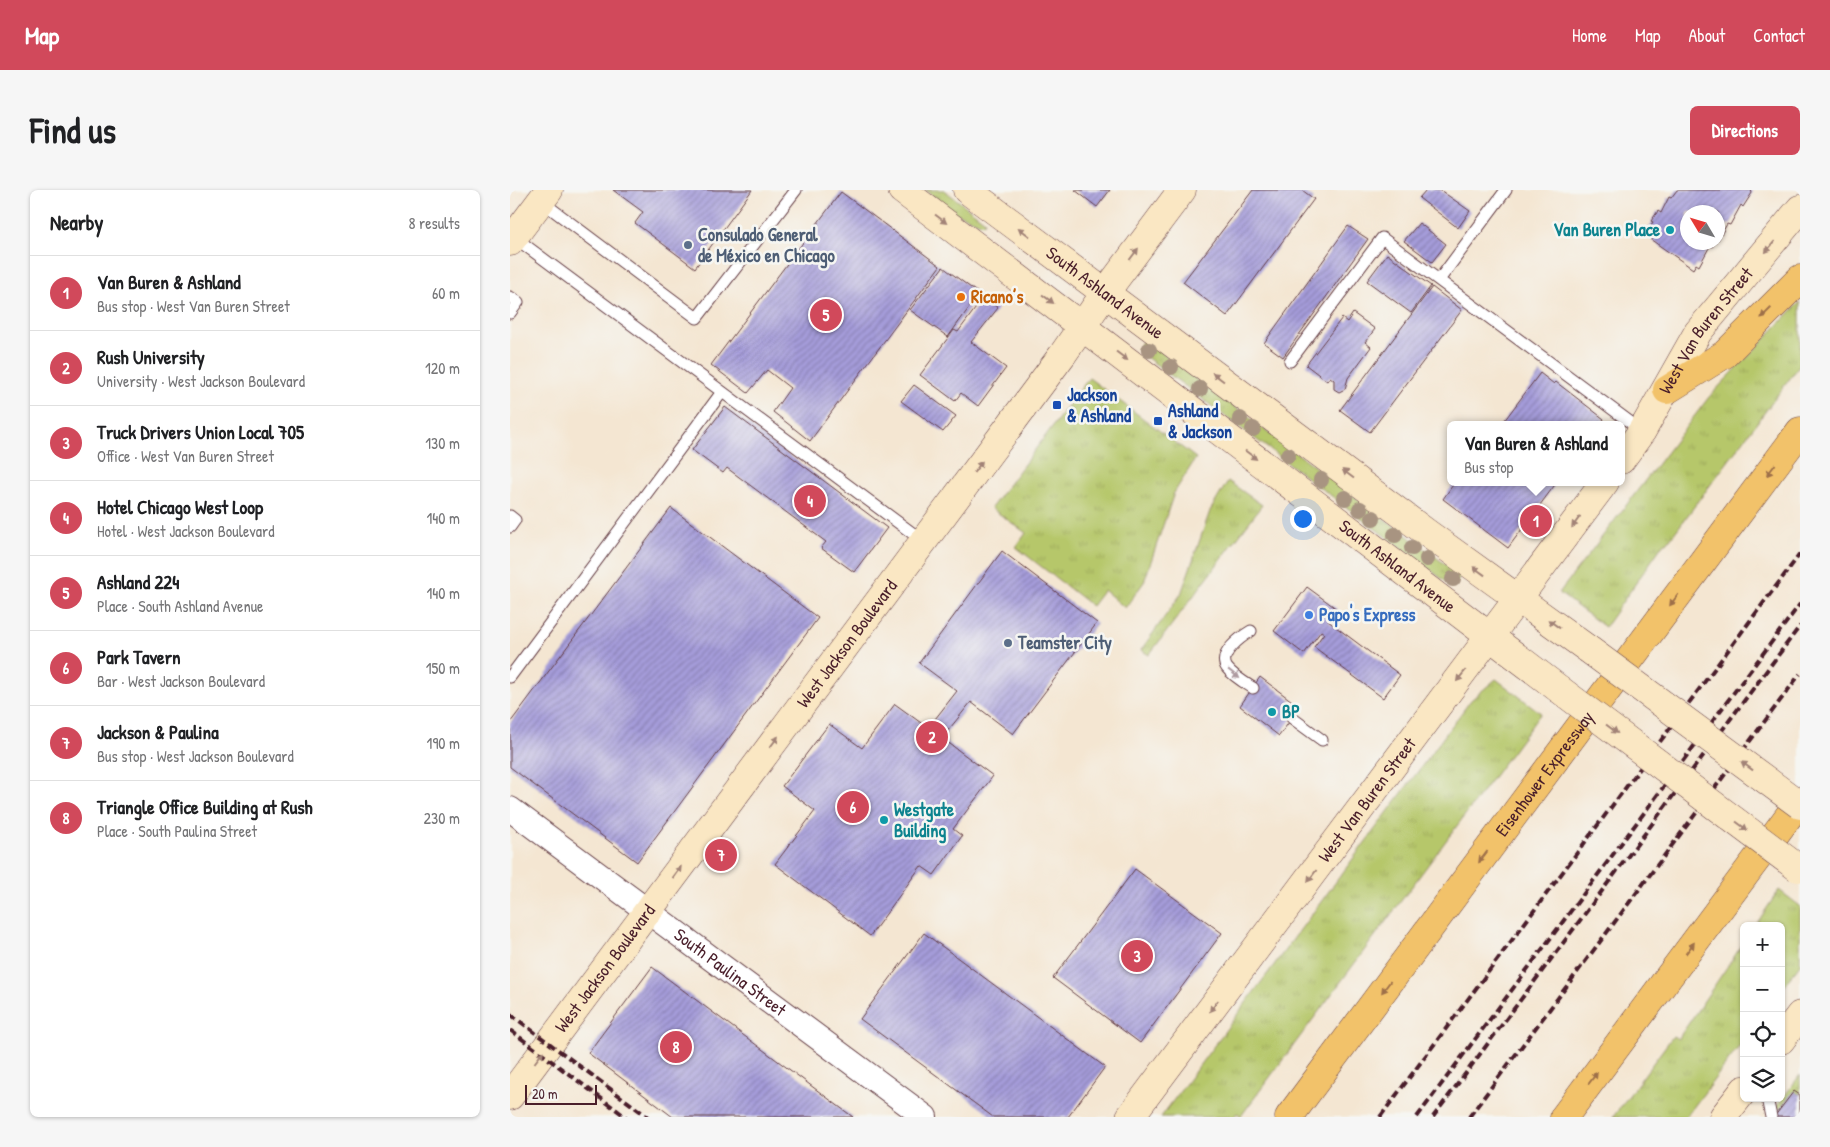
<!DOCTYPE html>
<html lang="en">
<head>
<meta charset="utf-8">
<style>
  :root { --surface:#fff; --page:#f6f6f6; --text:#202124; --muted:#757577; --line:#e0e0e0; --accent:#d1495b }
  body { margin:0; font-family:"Patrick Hand",sans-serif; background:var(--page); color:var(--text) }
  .controls { position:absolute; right:15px; bottom:15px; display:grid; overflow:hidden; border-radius:8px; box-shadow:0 1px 4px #0004 }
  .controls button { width:45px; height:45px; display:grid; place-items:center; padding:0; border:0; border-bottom:1px solid var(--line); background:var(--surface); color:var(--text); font:25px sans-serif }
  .compass { position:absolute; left:1170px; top:15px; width:45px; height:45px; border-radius:50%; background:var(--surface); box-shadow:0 1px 4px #0004; rotate:308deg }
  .scale { position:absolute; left:15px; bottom:12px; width:72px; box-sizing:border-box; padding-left:5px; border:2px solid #4a1f2b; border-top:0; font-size:14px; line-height:18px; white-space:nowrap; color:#4a1f2b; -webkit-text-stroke:4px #f6f6f2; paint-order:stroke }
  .you { position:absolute; left:792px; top:328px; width:18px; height:18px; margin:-12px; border:4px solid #fff; border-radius:50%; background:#1a73e8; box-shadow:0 0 0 8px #1a73e833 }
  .badge { display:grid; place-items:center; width:32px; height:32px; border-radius:50%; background:var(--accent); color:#fff; font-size:16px; font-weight:700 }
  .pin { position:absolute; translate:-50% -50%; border:2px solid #fff; box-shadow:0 1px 5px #0006 }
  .popup { position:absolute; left:937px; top:231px; width:178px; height:65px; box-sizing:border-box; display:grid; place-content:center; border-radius:8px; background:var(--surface); filter:drop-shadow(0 1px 4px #0005); font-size:16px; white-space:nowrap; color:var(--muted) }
  .popup b { font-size:19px; color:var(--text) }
  .popup::after { content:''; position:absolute; left:50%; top:100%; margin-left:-10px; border:10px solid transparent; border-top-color:var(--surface) }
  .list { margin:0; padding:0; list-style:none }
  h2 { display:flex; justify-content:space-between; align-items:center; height:65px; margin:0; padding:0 20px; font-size:21px }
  h2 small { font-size:16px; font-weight:400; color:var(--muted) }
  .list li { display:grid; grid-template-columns:32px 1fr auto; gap:15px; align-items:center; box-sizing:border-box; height:75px; padding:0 20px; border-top:1px solid var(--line) }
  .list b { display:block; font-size:19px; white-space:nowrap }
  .list p { margin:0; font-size:16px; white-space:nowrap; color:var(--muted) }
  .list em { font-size:16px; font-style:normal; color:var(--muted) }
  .icon { flex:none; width:28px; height:28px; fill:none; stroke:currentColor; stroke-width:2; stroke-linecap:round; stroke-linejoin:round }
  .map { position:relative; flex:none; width:1290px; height:927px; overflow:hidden; border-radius:8px }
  header { display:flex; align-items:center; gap:30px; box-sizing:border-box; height:70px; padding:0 25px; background:var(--accent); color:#fff }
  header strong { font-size:24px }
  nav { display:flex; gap:28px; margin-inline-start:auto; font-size:18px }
  .intro { display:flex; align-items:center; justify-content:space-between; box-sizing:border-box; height:120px; padding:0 30px }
  h1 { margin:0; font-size:35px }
  .button { padding:12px 22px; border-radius:8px; background:var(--accent); color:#fff; font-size:18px; font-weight:700 }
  main { display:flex; gap:30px; padding:0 30px }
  aside { flex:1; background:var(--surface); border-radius:8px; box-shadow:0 1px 4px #0004 }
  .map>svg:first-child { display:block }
  .grass { fill:url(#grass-tufts); stroke:#80734a }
  .park { fill:url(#park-dots); stroke:#80734a }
  .building { fill:url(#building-hatch) }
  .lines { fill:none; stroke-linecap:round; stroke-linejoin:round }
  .lane-casing { stroke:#643d44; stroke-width:13 }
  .street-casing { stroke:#643d44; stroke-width:26 }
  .secondary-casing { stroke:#643d44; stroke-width:29 }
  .highway-casing { stroke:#643d44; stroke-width:29 }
  .lane { stroke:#fff; stroke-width:11 }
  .street { stroke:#fff; stroke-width:24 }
  .secondary { stroke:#fae7c3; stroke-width:28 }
  .highway { stroke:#f2c26a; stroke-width:28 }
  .rail { stroke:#4a1f2b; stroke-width:4; stroke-dasharray:8 4; stroke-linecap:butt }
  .secondary-bridge-casing { stroke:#643d44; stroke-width:29; stroke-linecap:butt }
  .secondary-bridge { stroke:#fae7c3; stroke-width:28 }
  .tree { fill:#a89481 }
  .oneway { fill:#a28377 }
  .oneway2 { fill:#9e704a }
  .oneway3 { fill:#ae9aa0 }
  .culture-dot { fill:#0f9aa8; stroke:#f6f6f2; stroke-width:2 }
  .service-dot { fill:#5c6f8a; stroke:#f6f6f2; stroke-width:2 }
  .food-dot { fill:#e8710a; stroke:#f6f6f2; stroke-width:2 }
  .transit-dot { fill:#1a4fb4; stroke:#f6f6f2; stroke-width:2 }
  .shop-dot { fill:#3f7fe0; stroke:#f6f6f2; stroke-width:2 }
  .labels { text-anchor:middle; stroke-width:5; stroke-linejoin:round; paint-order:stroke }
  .culture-label { font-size:18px; font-weight:bold; fill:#0d838f; stroke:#f6f6f2; text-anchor:start }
  .service-label { font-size:18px; font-weight:bold; fill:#4e5e75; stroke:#f6f6f2; text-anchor:start }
  .street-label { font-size:18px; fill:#4a1f2b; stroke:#f6f6f2 }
  .food-label { font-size:18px; font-weight:bold; fill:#c56008; stroke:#f6f6f2; text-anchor:start }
  .transit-label { font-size:18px; font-weight:bold; fill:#164399; stroke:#f6f6f2; text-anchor:start }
  .shop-label { font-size:18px; font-weight:bold; fill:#366cbe; stroke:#f6f6f2; text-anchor:start }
</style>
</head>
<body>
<header>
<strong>Map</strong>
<nav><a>Home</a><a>Map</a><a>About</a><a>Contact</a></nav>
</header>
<div class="intro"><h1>Find us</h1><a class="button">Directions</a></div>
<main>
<aside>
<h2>Nearby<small>8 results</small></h2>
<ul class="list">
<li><span class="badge">1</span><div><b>Van Buren &amp; Ashland</b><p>Bus stop · West Van Buren Street</p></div><em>60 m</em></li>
<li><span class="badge">2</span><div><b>Rush University</b><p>University · West Jackson Boulevard</p></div><em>120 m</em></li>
<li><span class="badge">3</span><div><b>Truck Drivers Union Local 705</b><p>Office · West Van Buren Street</p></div><em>130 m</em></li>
<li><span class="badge">4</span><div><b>Hotel Chicago West Loop</b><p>Hotel · West Jackson Boulevard</p></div><em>140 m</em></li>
<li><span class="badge">5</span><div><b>Ashland 224</b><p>Place · South Ashland Avenue</p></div><em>140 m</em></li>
<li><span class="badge">6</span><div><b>Park Tavern</b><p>Bar · West Jackson Boulevard</p></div><em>150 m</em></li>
<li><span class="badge">7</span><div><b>Jackson &amp; Paulina</b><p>Bus stop · West Jackson Boulevard</p></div><em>190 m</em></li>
<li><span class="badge">8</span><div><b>Triangle Office Building at Rush</b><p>Place · South Paulina Street</p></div><em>230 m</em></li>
</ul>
</aside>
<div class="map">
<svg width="1290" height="927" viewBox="0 0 1290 927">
  <defs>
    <pattern id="grass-tufts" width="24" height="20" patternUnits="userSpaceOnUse" patternTransform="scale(1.25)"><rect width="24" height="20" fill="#b6c76a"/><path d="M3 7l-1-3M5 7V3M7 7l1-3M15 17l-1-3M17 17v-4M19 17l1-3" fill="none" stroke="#9eaa5c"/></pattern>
    <pattern id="park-dots" width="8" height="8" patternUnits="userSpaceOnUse" patternTransform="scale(1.25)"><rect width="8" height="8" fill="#b6c76a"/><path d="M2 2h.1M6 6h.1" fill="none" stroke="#9eaa5c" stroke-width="1.8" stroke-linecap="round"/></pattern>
    <pattern id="building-hatch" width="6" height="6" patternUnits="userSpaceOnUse" patternTransform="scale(1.25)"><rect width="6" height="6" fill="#a59cda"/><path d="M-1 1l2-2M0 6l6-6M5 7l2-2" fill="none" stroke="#887fb1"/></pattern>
  </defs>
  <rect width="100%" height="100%" fill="#f6f6f2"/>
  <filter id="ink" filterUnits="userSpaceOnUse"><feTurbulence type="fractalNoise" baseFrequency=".02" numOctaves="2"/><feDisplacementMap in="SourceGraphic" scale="10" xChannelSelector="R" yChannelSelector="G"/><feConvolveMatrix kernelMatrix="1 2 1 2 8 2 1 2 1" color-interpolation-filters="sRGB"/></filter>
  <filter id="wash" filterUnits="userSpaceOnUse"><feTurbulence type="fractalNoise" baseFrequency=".0096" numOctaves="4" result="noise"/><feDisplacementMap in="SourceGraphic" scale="20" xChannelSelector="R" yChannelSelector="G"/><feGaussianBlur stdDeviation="1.12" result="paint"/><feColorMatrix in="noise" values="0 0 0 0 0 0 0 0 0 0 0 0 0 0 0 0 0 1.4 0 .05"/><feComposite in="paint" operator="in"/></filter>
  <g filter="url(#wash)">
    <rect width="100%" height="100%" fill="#f4e6d2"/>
    <path class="grass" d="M415,0h19l41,31 -2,3 -28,-11z
      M1290,112v63l-133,178h-3l-59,84 -46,-34 150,-196z
      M634,149l317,237 -8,11 -316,-237z
      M579,188l107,80 -22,35 -30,89 -19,26 -21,-18 -12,16 -76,-59 10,-14 -35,-25z
      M718,291l34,24 -113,150 -8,-5 40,-56 29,-83z
      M986,489l45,34 -300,403 -4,-3 -3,4h-73l310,-417z
      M1269,700l21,16v58l-19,26v-64h-26z
      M1234,752v98l-58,77h-73l60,-81 5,3z"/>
    <path class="park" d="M1290,885v20l-6,-4 -16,20 -1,-5z"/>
    <g id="blocks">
      <path class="building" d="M103,0h139l-57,78 -60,-45 8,-11z
        M565,0h35l-13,17z
        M743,0h49l12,9 -87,117 -44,-34z
        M916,0h14l30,21 -12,17 -39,-30z
        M1167,0h74l1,3 -9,14 -2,-2 -11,20 -3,-1 -9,16v-28h-30v30h28l-4,5 -2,-1 -11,20 -3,-2 -3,5 -43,-30 5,-7 -6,-4 4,-6 -2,-1 7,-10 3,2 8,-16 2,1z
        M331,2l99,74 -130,175 -37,-29 17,-24 -23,-18 -19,23 -37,-28z
        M909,33l27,21 -14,18 -28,-21z
        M838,36l20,13 -85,118 -19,-14z
        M877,64l44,32 -20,27 -44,-32z
        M433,77l36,27 -31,43 -38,-27z
        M922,97l30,23 -92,122 -30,-22z
        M474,107l14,11 -27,34 35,26 -28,38 -17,-13 -6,8 -35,-26 34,-45 4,2z
        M843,123l22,16 -10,13 6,5 -23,31 -3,11 -6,3 -5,-3v-9l-4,-3 -3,4 -21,-16 36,-47 5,4z
        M1030,183l14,11 2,-2 48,37 -4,6h-99z
        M404,195l42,31 -13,16 -42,-31z
        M215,217l162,121 -33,44 -33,-24 5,-6 -99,-74 -4,5 -31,-23z
        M945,292h102l-49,66 -65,-49z
        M161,318l147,110 -181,244 -127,-95v-44z
        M492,361l95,72 -84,111 -42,-32 -29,36 51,38 -40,53 9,7 -28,39 -13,-9 -51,70 -95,-72 40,-53 -33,-25 47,-62 33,24 33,-44 33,24 29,-37 -38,-28z
        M797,397l30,22 -9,12 72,54 -17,23 -69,-51 10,-14 -3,-2 -17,23 -30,-23z
        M750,487l40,30 -21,29 -39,-30z
        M625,679l87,64 -82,110 -87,-65z
        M414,743l181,134 -37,50h-75l-133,-98z
        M142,777l201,150h-180l-85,-64z
        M1284,901l6,4v22h-26z"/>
    </g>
  </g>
  <g filter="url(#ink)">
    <use href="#blocks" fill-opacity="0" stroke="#643d44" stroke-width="1"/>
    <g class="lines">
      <defs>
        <path id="lane" d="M31,11l156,117 99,-128
          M4,47l409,304
          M929,90l67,-90
          M0,107l8,5 -8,11
          M780,171l92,-123 260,193
          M0,326l5,4 -5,7
          M741,441c-10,6 -34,23 -24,37 6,8 18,15 26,20
          M0,487l212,-285
          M782,528l30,22
          M1257,908l4,19"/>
        <g id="street">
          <path id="s1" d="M0,619l415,308"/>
        </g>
        <g id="secondary">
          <path id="s2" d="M392,0l657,499"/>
          <path id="s3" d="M457,0l460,343 161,116"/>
          <path d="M0,52l39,-52"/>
          <path id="s4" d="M1111,270l21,-29 56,-99 102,-123"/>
          <path d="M1271,850l19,-25"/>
          <path id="s5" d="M0,906l553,-742 42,-61 77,-103"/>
          <path id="s6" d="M620,927l475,-635"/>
          <path d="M1213,927l21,-27"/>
        </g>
        <g id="highway">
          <path d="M1157,200l58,-36 75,-75"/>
          <path id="s7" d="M779,927l511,-686"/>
          <path d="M1054,927l236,-316"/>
        </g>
      </defs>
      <use href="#lane" class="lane-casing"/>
      <use href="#street" class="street-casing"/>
      <use href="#secondary" class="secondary-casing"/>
      <use href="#highway" class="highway-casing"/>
      <use href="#lane" class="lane"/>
      <use href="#street" class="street"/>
      <use href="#secondary" class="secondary"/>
      <use href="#highway" class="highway"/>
      <path class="rail" d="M0,824l138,103
        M0,840l116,87
        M870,927l420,-563
        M907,927l383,-513
        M923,927l367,-491
        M959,927l331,-443"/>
      <defs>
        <path id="secondary-bridge" d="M1078,459l212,156
          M1049,499l239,179"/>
      </defs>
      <use href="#secondary-bridge" class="secondary-bridge-casing"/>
      <use href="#secondary-bridge" class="secondary-bridge"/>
    </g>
    <g class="tree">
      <circle cx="639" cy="160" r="8"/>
      <circle cx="661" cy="177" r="8"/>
      <circle cx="690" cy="199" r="8"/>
      <circle cx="730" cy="229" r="8"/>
      <circle cx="743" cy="239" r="8"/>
      <circle cx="778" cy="265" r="8"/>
      <circle cx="811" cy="290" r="8"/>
      <circle cx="835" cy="308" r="8"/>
      <circle cx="850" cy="319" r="8"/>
      <circle cx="863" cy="328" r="8"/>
      <circle cx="885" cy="345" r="8"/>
      <circle cx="902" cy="358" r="8"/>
      <circle cx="917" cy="369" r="8"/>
      <circle cx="943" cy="389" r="8"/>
    </g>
    <defs><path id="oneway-solid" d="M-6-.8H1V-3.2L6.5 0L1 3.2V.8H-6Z" transform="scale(1.25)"/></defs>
    <g class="oneway">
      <use href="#oneway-solid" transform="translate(431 29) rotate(37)"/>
      <use href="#oneway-solid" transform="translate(514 42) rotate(-143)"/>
      <use href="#oneway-solid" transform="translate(1260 57) rotate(130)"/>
      <use href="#oneway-solid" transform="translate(624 64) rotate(-53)"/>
      <use href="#oneway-solid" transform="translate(538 109) rotate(37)"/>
      <use href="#oneway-solid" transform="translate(612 166) rotate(37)"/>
      <use href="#oneway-solid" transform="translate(708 187) rotate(-143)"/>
      <use href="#oneway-solid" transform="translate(741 265) rotate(37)"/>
      <use href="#oneway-solid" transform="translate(468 277) rotate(-53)"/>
      <use href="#oneway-solid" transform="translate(838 284) rotate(-143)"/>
      <use href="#oneway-solid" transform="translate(1066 332) rotate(126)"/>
      <use href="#oneway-solid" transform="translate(969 381) rotate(-144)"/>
      <use href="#oneway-solid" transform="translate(1044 434) rotate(-144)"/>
      <use href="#oneway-solid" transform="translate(951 486) rotate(129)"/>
      <use href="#oneway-solid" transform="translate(1102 539) rotate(37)"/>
      <use href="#oneway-solid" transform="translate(264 552) rotate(-53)"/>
      <use href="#oneway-solid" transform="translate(1237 576) rotate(-144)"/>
      <use href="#oneway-solid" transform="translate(1232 636) rotate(37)"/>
      <use href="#oneway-solid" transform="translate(167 682) rotate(-54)"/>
      <use href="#oneway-solid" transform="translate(802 686) rotate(127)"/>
      <use href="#oneway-solid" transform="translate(704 816) rotate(127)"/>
      <use href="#oneway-solid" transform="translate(29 867) rotate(-53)"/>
    </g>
    <g class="oneway2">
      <use href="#oneway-solid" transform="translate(1256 123) rotate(135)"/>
      <use href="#oneway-solid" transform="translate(1261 280) rotate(127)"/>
      <use href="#oneway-solid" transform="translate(1164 410) rotate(127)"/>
      <use href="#oneway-solid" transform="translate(973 667) rotate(127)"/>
      <use href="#oneway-solid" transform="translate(1180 758) rotate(-53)"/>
      <use href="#oneway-solid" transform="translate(876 797) rotate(127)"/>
      <use href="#oneway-solid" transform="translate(1083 888) rotate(-53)"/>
    </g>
    <use class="oneway3" href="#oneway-solid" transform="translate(724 484) rotate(38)"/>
  </g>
  <g class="culture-dot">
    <circle cx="1160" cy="40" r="5"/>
    <circle cx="762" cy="522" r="5"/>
    <circle cx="374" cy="630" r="5"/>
  </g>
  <g class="service-dot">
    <circle cx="178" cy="55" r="5"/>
    <circle cx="498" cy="453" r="5"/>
  </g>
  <circle class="food-dot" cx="451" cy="107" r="5"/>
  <g class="transit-dot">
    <rect x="542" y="210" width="10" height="10" rx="2.5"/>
    <rect x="643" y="226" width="10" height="10" rx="2.5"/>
  </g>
  <circle class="shop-dot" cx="799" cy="425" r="5"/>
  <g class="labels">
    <g class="culture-label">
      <text x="1150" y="46" text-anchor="end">Van Buren Place</text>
      <text x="772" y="528">BP</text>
      <text x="384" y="626">Westgate<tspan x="384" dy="21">Building</tspan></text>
    </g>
    <g class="service-label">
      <text x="188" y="51">Consulado General<tspan x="188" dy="21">de México en Chicago</tspan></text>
      <text x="508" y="459">Teamster City</text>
    </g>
    <g class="street-label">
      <text dy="6" stroke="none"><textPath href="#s3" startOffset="172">South Ashland Avenue</textPath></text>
      <text dy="6" stroke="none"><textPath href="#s4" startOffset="155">West Van Buren Street</textPath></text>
      <text dy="6" stroke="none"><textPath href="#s2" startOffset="622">South Ashland Avenue</textPath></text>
      <text dy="6" stroke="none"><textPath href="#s5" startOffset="564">West Jackson Boulevard</textPath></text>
      <text dy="6" stroke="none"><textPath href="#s7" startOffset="428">Eisenhower Expressway</textPath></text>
      <text dy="6" stroke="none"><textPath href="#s6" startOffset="396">West Van Buren Street</textPath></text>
      <text dy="6" stroke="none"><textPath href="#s5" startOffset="159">West Jackson Boulevard</textPath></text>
      <text dy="6" stroke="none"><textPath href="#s1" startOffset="274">South Paulina Street</textPath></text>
    </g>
    <g class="food-label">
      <text x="461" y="113">Ricano’s</text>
    </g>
    <g class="transit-label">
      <text x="557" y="211">Jackson<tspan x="557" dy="21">&amp; Ashland</tspan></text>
      <text x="658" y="227">Ashland<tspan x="658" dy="21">&amp; Jackson</tspan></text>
    </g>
    <g class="shop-label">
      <text x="809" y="431">Papo's Express</text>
    </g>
  </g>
</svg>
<div class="controls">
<button>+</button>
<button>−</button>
<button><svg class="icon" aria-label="locate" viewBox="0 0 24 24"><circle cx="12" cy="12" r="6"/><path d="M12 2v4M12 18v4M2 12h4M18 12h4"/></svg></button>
<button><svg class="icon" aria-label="layers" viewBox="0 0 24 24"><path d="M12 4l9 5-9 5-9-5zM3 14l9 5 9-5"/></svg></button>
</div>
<svg class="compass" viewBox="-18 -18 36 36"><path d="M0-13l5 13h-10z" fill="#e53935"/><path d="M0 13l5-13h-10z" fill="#757577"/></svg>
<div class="scale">20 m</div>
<div class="you"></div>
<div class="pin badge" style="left:1026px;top:331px">1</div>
<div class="popup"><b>Van Buren &amp; Ashland</b>Bus stop</div>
<div class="pin badge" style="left:422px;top:547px">2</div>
<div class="pin badge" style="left:627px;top:766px">3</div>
<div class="pin badge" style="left:300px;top:311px">4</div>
<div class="pin badge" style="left:316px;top:125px">5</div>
<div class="pin badge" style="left:343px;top:617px">6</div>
<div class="pin badge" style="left:211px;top:665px">7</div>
<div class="pin badge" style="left:166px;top:857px">8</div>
</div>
</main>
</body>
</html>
